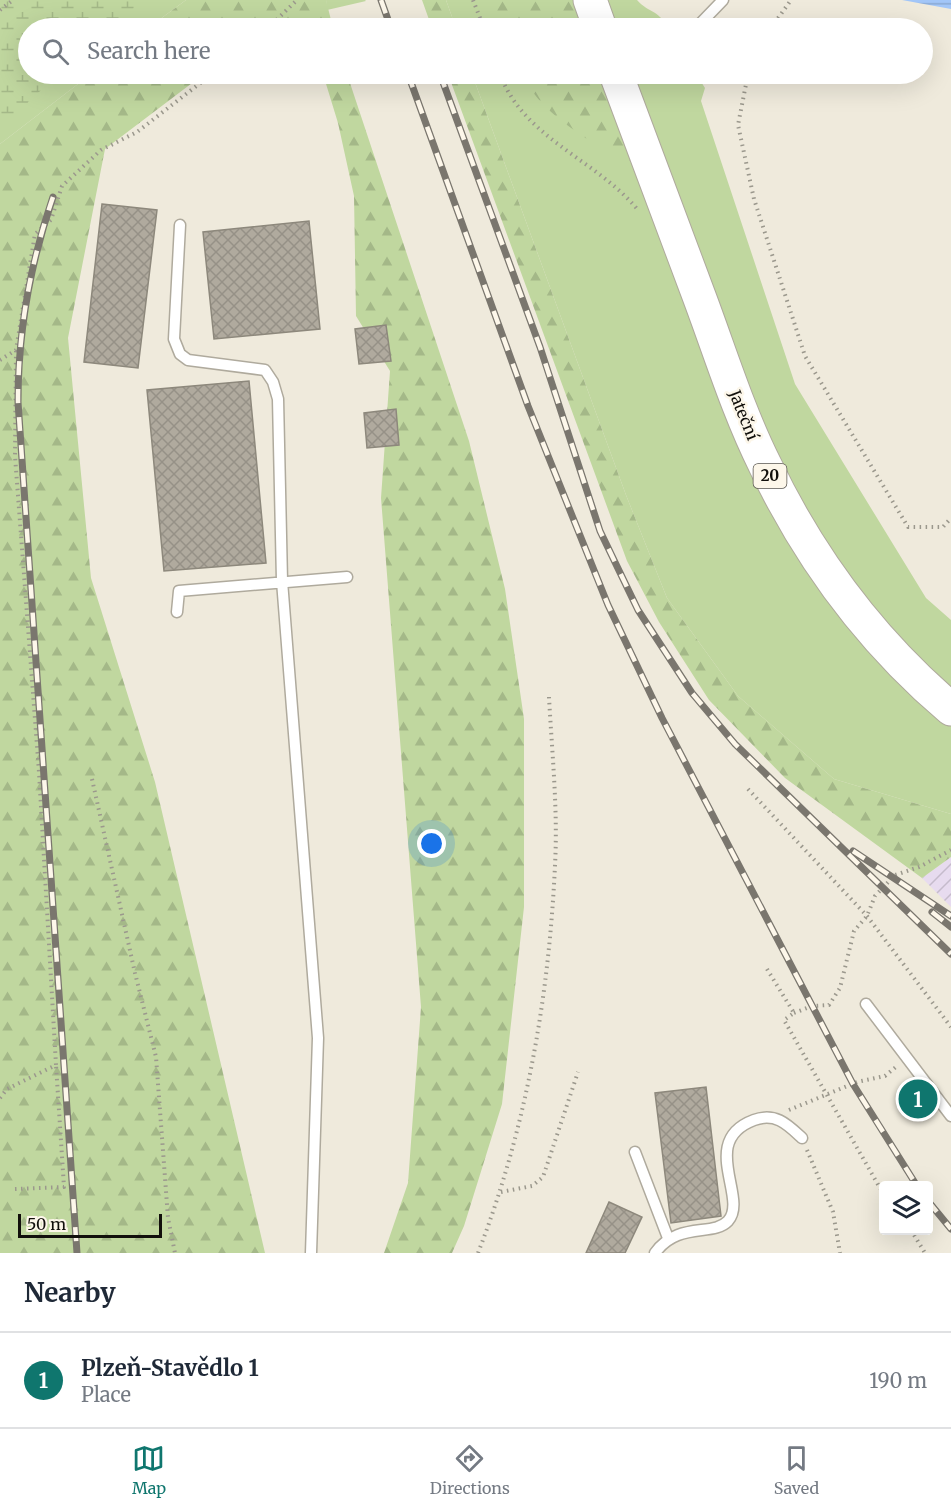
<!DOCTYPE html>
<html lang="en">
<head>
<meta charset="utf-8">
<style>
  :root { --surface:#fff; --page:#f2f2f3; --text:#1f2937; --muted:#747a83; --line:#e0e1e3; --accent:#0f766e }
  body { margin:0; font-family:Merriweather,serif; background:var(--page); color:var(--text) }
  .controls { position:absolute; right:18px; bottom:18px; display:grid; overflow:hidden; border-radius:6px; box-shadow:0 6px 24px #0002 }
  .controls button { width:54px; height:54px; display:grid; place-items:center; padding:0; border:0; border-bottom:2px solid var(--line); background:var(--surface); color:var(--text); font:30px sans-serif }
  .scale { position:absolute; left:18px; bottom:15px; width:144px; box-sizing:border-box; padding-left:6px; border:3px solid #12100c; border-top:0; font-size:16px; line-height:21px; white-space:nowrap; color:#12100c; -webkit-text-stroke:4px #fdf7ea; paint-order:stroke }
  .you { position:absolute; left:432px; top:844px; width:21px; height:21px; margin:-15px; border:4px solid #fff; border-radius:50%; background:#1a73e8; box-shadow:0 0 0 9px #1a73e833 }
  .badge { display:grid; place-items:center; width:39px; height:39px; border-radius:50%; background:var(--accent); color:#fff; font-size:20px; font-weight:700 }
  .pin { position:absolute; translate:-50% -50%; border:3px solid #fff; box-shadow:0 2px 6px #0006 }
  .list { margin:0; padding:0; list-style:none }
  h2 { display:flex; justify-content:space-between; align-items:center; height:78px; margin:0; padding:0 24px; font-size:26px }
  h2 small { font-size:20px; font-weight:400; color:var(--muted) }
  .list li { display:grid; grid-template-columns:39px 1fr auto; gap:18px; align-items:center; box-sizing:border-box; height:96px; padding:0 24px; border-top:2px solid var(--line) }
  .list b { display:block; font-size:22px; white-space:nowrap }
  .list p { margin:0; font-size:20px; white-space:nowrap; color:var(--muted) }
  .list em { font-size:20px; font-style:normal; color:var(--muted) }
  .icon { flex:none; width:33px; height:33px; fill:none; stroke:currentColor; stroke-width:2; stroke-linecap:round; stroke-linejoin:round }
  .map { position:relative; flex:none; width:951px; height:1253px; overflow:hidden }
  .search { position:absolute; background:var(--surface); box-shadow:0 6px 24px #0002; left:18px; right:18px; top:18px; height:66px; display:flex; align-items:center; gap:15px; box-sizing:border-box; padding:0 21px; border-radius:33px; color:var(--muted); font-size:22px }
  .sheet { height:174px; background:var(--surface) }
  nav { display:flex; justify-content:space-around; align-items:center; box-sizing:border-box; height:84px; border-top:2px solid var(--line); background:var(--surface); font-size:16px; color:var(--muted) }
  nav a { display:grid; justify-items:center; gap:3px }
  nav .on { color:var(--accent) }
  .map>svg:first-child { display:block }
  .industrial { fill:url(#industrial-furrows) }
  .grass { fill:#c0d79f }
  .forest { fill:url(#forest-firs) }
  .wetland { fill:url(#wetland-marsh) }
  .water { fill:url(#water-rules) }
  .building { fill:url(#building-cross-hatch); stroke:#8d887c; stroke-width:1.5 }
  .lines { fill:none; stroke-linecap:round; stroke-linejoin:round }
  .service-casing { stroke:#afaa9d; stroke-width:13 }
  .primary-casing { stroke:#afaa9d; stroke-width:35 }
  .path { stroke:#9b988d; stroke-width:4; stroke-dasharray:1.5 4.5; stroke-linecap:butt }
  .service { stroke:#fff; stroke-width:10 }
  .primary { stroke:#fff; stroke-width:33 }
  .rail-casing { stroke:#7a766e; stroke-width:7 }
  .rail { stroke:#fdf7ea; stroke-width:4.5; stroke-dasharray:14; stroke-linecap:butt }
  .labels { text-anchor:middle; stroke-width:5; stroke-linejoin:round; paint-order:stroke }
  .shield { fill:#fdf7ea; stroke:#58554f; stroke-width:1.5 }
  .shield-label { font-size:15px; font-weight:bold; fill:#12100c }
  .street-label { font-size:16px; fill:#12100c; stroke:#fdf7ea }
</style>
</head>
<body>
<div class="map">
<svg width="951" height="1253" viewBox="0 0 951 1253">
  <defs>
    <pattern id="industrial-furrows" width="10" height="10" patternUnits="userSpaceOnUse" patternTransform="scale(1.5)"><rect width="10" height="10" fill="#e7dbef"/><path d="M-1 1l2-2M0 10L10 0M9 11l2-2" fill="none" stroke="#c5bbcc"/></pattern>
    <pattern id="forest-firs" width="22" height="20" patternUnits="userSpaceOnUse" patternTransform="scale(1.5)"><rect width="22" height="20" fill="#c0d79f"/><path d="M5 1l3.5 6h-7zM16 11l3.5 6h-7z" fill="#a4b888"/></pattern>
    <pattern id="wetland-marsh" width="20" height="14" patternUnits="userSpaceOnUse" patternTransform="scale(1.5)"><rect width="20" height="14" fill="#c0d79f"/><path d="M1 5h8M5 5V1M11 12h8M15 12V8" fill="none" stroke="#a4b888"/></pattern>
    <pattern id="water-rules" width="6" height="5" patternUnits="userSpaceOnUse" patternTransform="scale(1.5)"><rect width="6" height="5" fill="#a2c6f8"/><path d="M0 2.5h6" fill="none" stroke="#8aa9d3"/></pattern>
    <pattern id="building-cross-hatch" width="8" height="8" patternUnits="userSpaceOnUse" patternTransform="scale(1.5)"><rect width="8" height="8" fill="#b0aa9e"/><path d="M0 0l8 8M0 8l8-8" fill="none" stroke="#969187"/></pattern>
  </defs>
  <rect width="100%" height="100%" fill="#efeadc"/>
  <path class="industrial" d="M951,857v50l-29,-29z"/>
  <path class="grass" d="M0,0h186l-38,28h-120v46h63l-91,70z
    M326,0h39l1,1 -39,9z
    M446,0h191c13,14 19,8 32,28h-213z
    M472,74h224l9,14 -4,13 94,283 131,214 25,22v194l-117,-35 -96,-83 -71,-98 -41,-103z"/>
  <path class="forest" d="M186,0h140l7,28h-32l-28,-7 -10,7h-115z
    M422,0h24l10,28h-24z
    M492,0h79l11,28h-80z
    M91,74h113l-99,75 -37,189 23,240 64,204 110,471h-265v-1109z
    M323,74h24l122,367 36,148 19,130v188l-22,197 -38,122 -12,27h-68l24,-70 13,-176 -40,-509 9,-127 -34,-55 -2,-120 -16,-73z
    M448,74h24l154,421 41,103 71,98 96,83 117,35v43l-29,21 -137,-100 -76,-78 -50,-78 -32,-61z
    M522,74h77l39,102c-37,-34 -94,-54 -116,-102z"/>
  <path class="wetland" d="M0,0h148l-27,16 -14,12h-79v46h30l-58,55z"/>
  <path class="water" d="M902,0h49v9z"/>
  <path class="building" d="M102,204l55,6 -19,158 -54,-6z
    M309,221l11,108 -106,10 -11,-107z
    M386,325l5,36 -32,3 -4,-35z
    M249,381l17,182 -102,8 -17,-181z
    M396,409l3,36 -32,3 -3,-35z
    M915,1081l19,27 -14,10 -19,-27z
    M706,1087l15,129 -50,7 -16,-130z
    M609,1202l33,15 -17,36h-39z"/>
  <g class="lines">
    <defs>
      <path id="service" d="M696,28l27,-28
        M180,225l-6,114 6,15 8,6 77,10 8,12 5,17 4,182 36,457 -7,215
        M177,612l2,-21 168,-14
        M866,1004l85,112
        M635,1152l33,86
        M655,1253c23,-32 58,-16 73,-32 21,-23 -30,-80 26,-101 22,-8 34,5 48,18"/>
      <path id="primary" d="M590,0l10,28
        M616,74c28,74 55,148 83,222 21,56 39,115 66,169 45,94 107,177 186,244"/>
    </defs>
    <use href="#service" class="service-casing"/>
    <use href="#primary" class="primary-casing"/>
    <path class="path" d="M473,0l11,28
      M0,10l13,-10
      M268,28l29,-28
      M771,28l20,-28
      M500,74c24,65 96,85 138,136
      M748,74l-10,51 16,74 51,157 103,171h35l8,-9
      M0,360l16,-10 19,-116 16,-14 11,-34 39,-36 36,-18 75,-58
      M92,779l43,194 21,84 12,161 7,35
      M748,789l119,127 84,111
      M767,969l27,44 -10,7 100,175
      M794,1013l18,-7 17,-1 11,-17 14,-57 13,-15 8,-20 20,-21 24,-8 32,-17
      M0,1098l7,-9 49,-24 -17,-293 -24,-316 1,-106
      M789,1110l68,-28 28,-6 12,-10
      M807,1150l26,62 7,41
      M15,1189l49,-2 -8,-122
      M501,1192l31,-6 11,-9 35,-105
      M911,1230l14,23
      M478,1253c48,-124 71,-255 77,-388 3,-55 -3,-112 -6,-168"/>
    <use href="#service" class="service"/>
    <use href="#primary" class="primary"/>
    <defs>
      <path id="rail" d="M381,0l10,28
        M408,74l120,332 80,199 54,113 191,366 64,102
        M440,74l100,273 60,184 38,79 54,83 43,51 216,210
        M53,197c-23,67 -35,134 -35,205l59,851
        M853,851l98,65
        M932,912l19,15
        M928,1201l23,28"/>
    </defs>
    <use href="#rail" class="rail-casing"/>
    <use href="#rail" class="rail"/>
  </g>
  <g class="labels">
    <rect class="shield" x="753.5" y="464" width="33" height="24" rx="4.5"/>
    <g class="shield-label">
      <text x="770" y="481">20</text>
    </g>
    <g class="street-label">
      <text transform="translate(744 415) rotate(68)" y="6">Jateční</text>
    </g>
  </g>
</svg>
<div class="controls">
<button><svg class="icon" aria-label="layers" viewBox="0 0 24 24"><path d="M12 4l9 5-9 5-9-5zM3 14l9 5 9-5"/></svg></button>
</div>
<div class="scale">50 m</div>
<div class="you"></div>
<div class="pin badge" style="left:918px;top:1099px">1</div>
<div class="search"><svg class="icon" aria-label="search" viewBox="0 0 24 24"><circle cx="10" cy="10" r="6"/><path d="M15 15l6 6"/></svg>Search here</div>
</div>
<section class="sheet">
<h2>Nearby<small></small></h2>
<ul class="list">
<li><span class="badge">1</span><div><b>Plzeň-Stavědlo 1</b><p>Place</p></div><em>190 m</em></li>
</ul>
</section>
<nav>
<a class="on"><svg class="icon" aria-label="map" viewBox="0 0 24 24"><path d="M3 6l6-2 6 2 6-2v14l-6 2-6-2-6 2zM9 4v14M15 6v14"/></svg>Map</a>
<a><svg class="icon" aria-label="directions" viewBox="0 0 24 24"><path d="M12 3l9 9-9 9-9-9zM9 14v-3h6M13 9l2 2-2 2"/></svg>Directions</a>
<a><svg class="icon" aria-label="saved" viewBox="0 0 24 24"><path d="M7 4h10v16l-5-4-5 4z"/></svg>Saved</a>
</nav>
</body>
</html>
